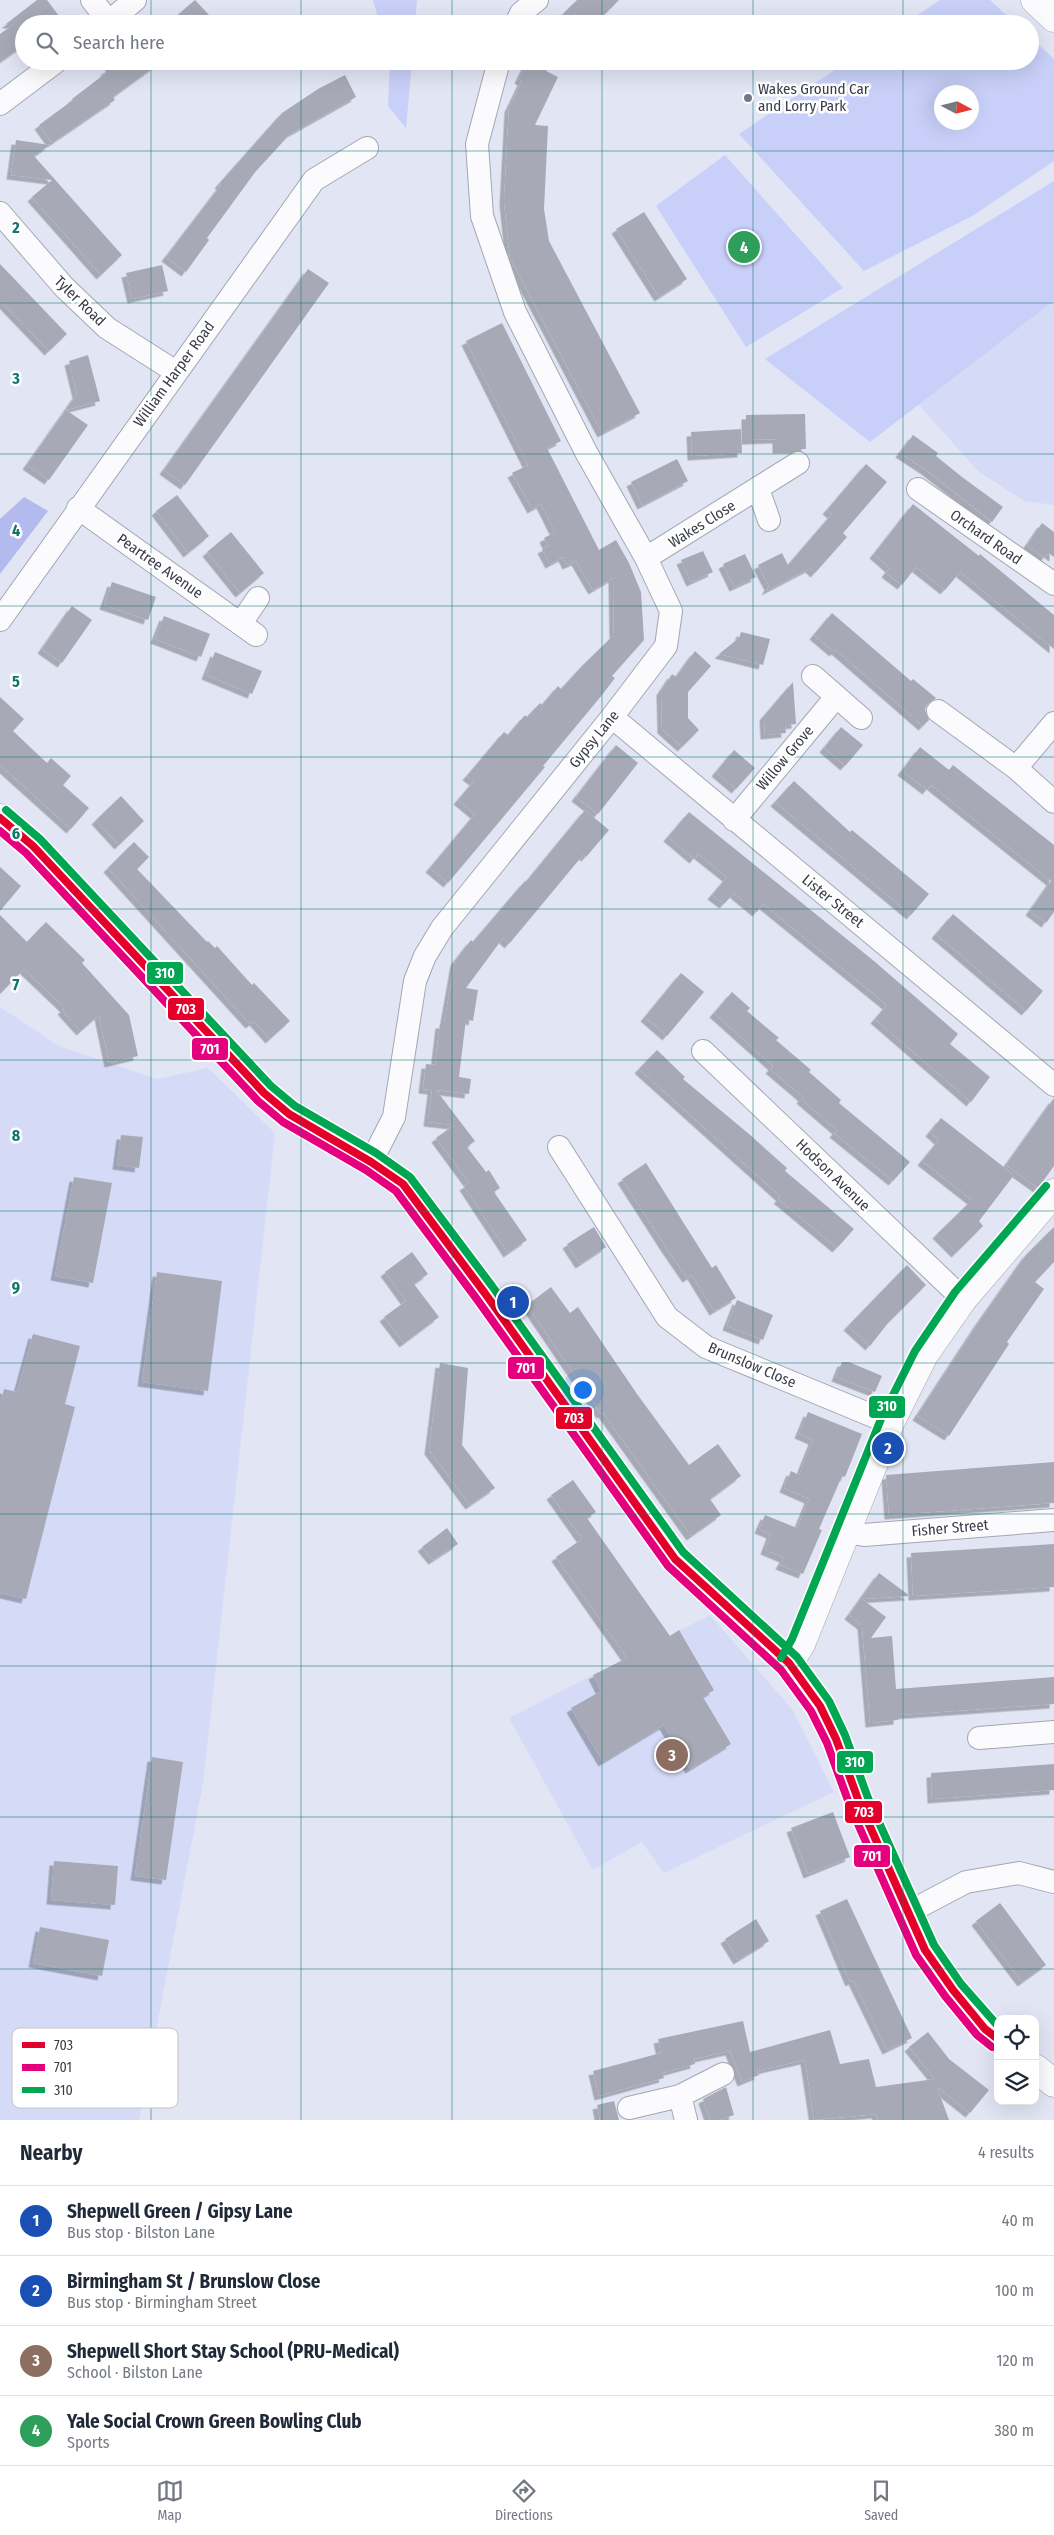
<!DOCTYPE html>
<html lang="en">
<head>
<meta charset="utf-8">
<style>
  :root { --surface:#fff; --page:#f6f6f7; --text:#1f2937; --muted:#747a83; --line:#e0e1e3; --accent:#747785 }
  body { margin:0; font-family:"Fira Sans Condensed",sans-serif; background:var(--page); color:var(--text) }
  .controls { position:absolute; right:15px; bottom:15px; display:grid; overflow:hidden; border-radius:10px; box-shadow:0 5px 20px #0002 }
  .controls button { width:45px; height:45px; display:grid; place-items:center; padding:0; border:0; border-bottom:1px solid var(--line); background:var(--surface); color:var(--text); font:25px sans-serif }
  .compass { position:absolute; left:934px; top:85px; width:45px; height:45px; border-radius:50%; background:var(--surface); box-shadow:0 5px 20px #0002; rotate:97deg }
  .you { position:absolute; left:582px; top:1389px; width:18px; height:18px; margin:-12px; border:4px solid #fff; border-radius:50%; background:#1a73e8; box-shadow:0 0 0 8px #1a73e833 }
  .badge { display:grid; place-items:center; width:32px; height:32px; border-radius:50%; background:var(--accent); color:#fff; font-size:16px; font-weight:700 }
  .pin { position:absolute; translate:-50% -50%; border:2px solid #fff; box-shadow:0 1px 5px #0006 }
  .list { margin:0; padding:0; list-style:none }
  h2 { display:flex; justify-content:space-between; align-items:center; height:65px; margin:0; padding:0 20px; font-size:21px }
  h2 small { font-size:16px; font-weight:400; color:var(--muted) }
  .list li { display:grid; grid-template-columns:32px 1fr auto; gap:15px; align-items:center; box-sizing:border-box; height:70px; padding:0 20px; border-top:1px solid var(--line) }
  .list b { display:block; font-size:19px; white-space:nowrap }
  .list p { margin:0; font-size:16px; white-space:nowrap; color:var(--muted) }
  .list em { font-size:16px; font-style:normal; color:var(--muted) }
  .icon { flex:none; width:28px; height:28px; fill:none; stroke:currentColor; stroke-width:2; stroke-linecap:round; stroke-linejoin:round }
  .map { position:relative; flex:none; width:1054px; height:2120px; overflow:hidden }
  .search { position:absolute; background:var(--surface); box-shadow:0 5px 20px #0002; left:15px; right:15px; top:15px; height:55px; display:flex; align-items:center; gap:12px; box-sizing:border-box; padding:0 18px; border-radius:28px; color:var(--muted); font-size:19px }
  .sheet { height:345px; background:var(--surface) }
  nav { display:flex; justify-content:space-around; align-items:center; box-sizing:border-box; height:70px; border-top:1px solid var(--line); background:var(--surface); font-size:14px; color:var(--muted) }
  nav a { display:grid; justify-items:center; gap:2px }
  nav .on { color:var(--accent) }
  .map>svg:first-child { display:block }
  .built { fill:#d5dbf7 }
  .green { fill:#c8d0f9; fill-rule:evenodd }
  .forest { fill:#b3bbee }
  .building { fill:#a7aab6; filter:url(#shadow) }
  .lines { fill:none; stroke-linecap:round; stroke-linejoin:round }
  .street-casing { stroke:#a4a6b3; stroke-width:24 }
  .secondary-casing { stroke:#a4a6b3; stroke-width:29 }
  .primary-casing { stroke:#a4a6b3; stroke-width:29 }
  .street { stroke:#fbfbfd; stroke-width:22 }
  .secondary { stroke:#fbfbfd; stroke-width:28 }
  .primary { stroke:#fbfbfd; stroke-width:28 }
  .bus-1-casing { stroke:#fff; stroke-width:11 }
  .bus-2-casing { stroke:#fff; stroke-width:11 }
  .bus-3-casing { stroke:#fff; stroke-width:11 }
  .bus-1 { stroke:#e4002b; stroke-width:8 }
  .bus-2 { stroke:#e5007d; stroke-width:8 }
  .bus-3 { stroke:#00a651; stroke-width:8 }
  .grid { fill:none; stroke:#0f766e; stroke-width:1; stroke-opacity:0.55 }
  .poi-dot { fill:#747785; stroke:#fff; stroke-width:2 }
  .labels { text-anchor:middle; stroke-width:5; stroke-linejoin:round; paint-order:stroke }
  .poi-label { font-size:15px; fill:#393c49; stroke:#fff; text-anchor:start }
  .street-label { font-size:15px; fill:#393c49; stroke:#fff }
  .key { fill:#fff; stroke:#c4c4c8; stroke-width:1 }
  .key-label { font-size:14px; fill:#393c49 }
  .grid-label { font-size:16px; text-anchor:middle; font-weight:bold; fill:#0f766e; stroke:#fff; stroke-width:5; stroke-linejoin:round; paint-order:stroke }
  .line-badge { stroke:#fff; stroke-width:2 }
  .badge-label { font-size:14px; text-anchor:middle; font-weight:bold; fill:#fff }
</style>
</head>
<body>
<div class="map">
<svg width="1054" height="2120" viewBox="0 0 1054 2120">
  <defs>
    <filter id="shadow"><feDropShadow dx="-4.5" dy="4.5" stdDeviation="0" flood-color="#0004"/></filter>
  </defs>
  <rect width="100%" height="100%" fill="#e2e5f4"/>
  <path class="built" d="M1054,301v204l-30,-4 -46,-30 -60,-67z
    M0,1007l59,39 98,33 51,-11 67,65 -72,650 -64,337h-139z
    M710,1615l82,94 42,83 -170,81 -22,-31 -49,28 -84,-152z"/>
  <path class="green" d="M373,0h44l-2,24h-35z
    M940,0h50l26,24h-112z
    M1030,37l24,22v102l-80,54 -110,56 -125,-137 109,-73h182zM972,92v30h-30v-30z
    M390,61h22l-6,67 -18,-22z
    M725,155l118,133 -97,59 -90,-141z
    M1054,181v120l-184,141 -105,-83z"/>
  <path class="forest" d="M24,497l24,14 -48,63v-55z"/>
  <path class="building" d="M37,0h10l18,24h-41v21l-24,17v-28l14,-10h-8z
    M195,0l16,17 -8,7h-36z
    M577,0h42l-24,24h-42z
    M119,61h43l-49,36 2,3 -63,43 -13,-18 34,-25 -1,-1 34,-26 -1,-2z
    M528,61h28l-10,10 12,6 -23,48 13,1 -4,83 5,32 91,172 -38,20 -92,-175 -6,-57 5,-93 13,-27 -3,-2z
    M345,75l11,22 -66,37 -34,37 -49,67 2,2 -23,32 -20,-15 55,-72 -2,-1 63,-71 36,-24z
    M16,140l34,5 -16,11 88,99 -21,20 -69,-78 20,-17 -41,-5z
    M644,212l43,67 -28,18 -43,-68z
    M0,264l67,70 -18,17 -49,-51z
    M162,265l6,26 -36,8 -6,-26z
    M308,269l21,14 -144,202 -21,-15z
    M502,323l59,118 -14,7 52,102 17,-10 13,23 12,29 3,48 -32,36 3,2 -13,17 -59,71 2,1 -97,116 -18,-15 45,-54 -17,-14 16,-19 -7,-5 37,-44 4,3 17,-20 2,2 13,-14 2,2 16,-19 3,3 24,-26 29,-28 -1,-57 -20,12 -17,-29 -9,4 -4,-8 -13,7 -8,-15 6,-3 -4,-8 11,-6 -14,-28 -9,5 -20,-36 16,-8 -62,-124z
    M88,355l12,46 -34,9 22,15 -39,55 -22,-15 50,-71 -8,-33z
    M805,414l1,35h-29v-10l-31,1v-25z
    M741,429l1,24 -50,3 -1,-24z
    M913,435l25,18 -2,3 26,21 41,30 -11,15 -66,-52 -26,-17z
    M677,459l11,22 -46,24 -11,-23z
    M866,464l21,18 -44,51 4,4 -32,36 -5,-5 -44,23 3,-5 -11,-21 24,-12 6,12 44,-51 -5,-4z
    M177,495l32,41 -21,17 -32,-42z
    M913,504l66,52 1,-2 74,61v34l-94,-77 -15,18 -29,-23 -14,18 -16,-12 4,-5 -16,-14z
    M1042,523l12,9v25l-6,-4 -3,5 -18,-13z
    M231,532l33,41 -24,20 -33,-41z
    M703,551l10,21 -22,10 -10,-22z
    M745,554l11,23 -22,10 -11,-23z
    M112,582l44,15 -8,23 -44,-15z
    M72,606l20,14 -30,43 -20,-14z
    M832,613l79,68 2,-2 23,19 -9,6 -2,6 4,10 -6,6 -87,-76 -2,2 -20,-17z
    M164,616l46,18 -9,23 -46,-18z
    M741,632l29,7 -7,26 -44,-11 20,-16z
    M695,651l16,15 -23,26v26l11,12 -17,17 -20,-18 -1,-38 11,-17 4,3z
    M215,652l47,19 -10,23 -46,-19z
    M793,682l3,42 -11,1 1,8 -21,2 -1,-19z
    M0,697l24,22 -11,12 34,32 4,-5 20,18 -8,9 26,23 -18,21 -71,-64z
    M841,727l22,18 -18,21 -21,-18z
    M616,745l22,18 -40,51 -22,-17z
    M920,747l29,23 4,-5 101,80v67l-8,11 -16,-12 21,-30 -120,-96 -4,5 -25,-19z
    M734,750l21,18 -19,21 -20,-17z
    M794,781l56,51 2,-2 77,64 -18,21 -136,-113z
    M121,796l23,25 -25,24 -23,-25z
    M585,810l24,20 -23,27 -3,-2 -74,89 -6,-6 -37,50 12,2 -5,31 -7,-2 -7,58 12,2 -2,15 -33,-4 39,51 -8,6 19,25 3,-2 11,18 -6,4 33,48 -19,13 -44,-67 5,-3 -33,-45 18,-13 -26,-3 4,-32 -9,-1 3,-25 9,1 5,-41h4l11,-63 16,-21 2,2 52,-61 1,1z
    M689,812l185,149 84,73 -8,10 40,33 -19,25 -96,-83 12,-14 -124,-101 -6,8 -23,-19 -10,11 -12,-9 15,-18 -29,-23 -4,5 -26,-22z
    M134,842l15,15 -12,12 70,73 1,-1 7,7 2,-2 35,39 2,-2 36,38 -20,18 -16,-18 -4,3 -142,-156z
    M0,867l21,19 -21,25z
    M953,914l90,77 -17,20 -90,-77z
    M0,915l27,27 19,-20 39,38 -3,3 47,52 9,41 -29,7 -10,-48 -18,16 -19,-21 3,-2 -41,-39 -24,25z
    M681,973l23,19 -37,44 -22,-19z
    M732,992l18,16 -3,3 32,27 -3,2 35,30 -2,2 32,28 -2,3 71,59 -17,19 -59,-48 3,-3 -36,-31 2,-2 -33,-28 3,-3 -59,-53z
    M657,1050l28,27 -2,2 66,55 38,34 -2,3 69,58 -17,19 -59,-49 3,-2 -142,-128z
    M1054,1098v68l-16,22 -32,-23z
    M941,1118l73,57 -35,46 4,5 -27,27 -19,-19 35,-34 -50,-39 17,-21 -9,-8z
    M121,1135l22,2 -4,31 -22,-3z
    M646,1163l66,105 4,-3 20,33 -22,13 -22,-36 -5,3 -20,-29 -45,-70z
    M74,1177l38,6 -19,100 -38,-7z
    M594,1227l12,20 -26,17 -13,-20z
    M1054,1227v35l-19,20 9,7 -37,53 2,2 -60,92 -32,-20 61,-93 48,-68z
    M412,1252l16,22 -14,10 25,33 -35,26 -20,-26 22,-16 -21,-29z
    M907,1265l19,20 -38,38 -18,23 -22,-20z
    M157,1272l65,9 -14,110 -66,-9z
    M551,1287l19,26 8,-6 59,87 52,71 29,-21 23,32 -31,23 11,16 -30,21 -88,-123 -2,1 -74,-109z
    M737,1300l36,15 -10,25 -36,-14z
    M33,1334l47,12 -15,58 10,3 -49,192 -26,-6v-188l4,-16 13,3z
    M842,1362h7l33,14 -7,16 -39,-15z
    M440,1363l28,5 -6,77 33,43 -25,17 -41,-55z
    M808,1412l54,22 -17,43 -3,-1 -23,53 3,1 -19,44 -23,-9 4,-7 -19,-8 6,-16 -12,-5 6,-14 32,13 12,-29 -25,-11 7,-17 8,4 14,-35 -14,-6z
    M1054,1462v41l-165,12 -3,-40z
    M573,1480l23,32 -9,6 83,118 9,-6 35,60 -11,7 28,47 -41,25 -26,-44 -61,37 -32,-54 30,-17 -8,-16 34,-17 -71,-101 26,-18 -31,-44z
    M447,1528l11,16 -25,16 -11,-13z
    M1054,1544v43l-141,9 -2,-43z
    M879,1573l31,23 -48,3 24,18 -15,21 21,-2 4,53 158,-12v27l-156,11v5l-28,3 -8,-98 -13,-10z
    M152,1757l31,5 -17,118 -31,-4z
    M1054,1764v26l-122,9 -1,-26z
    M833,1812l17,45 -42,17 -17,-46z
    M54,1861l64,5 -3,39 -64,-5z
    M847,1899l65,139 -25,12 -34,-70 -3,2 -30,-71z
    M1000,1903l46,62 -24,17 -46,-61z
    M756,1919l13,22 -31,19 -13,-21z
    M40,1927l69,13 -7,36 -69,-13z
    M743,2021l7,31 80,-22 10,34 29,-5 7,28 59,-8 -26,-32 19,-15 21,27 40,31 -19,23 -33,-26 12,33h-71l-2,-6 -62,6 -9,-60 -48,11 2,4 -17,7 -12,-31 -36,8 1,5 -33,9 2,5 -65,18 -6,-25 68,-18 -3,-14z
    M726,2087l8,28 -15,5h-9l-7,-21z
    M614,2101l5,19h-19l-3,-15z"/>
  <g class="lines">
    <defs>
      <path id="street" d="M92,0l17,22
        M106,24l29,-24
        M516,24l5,-11 16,-13
        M0,104l57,-43
        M0,213l64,74 43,41 69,44
        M758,489l11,31
        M918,489l136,95
        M78,508l178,127
        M646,558l152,-95
        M0,620l314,-440 53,-32
        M241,623l17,-25
        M813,676l48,42
        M938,711l78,57 38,34
        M612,717l442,368
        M1016,768l38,-45
        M734,820l102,-123
        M703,1051l260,248
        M559,1147l108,170 39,30 184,76
        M371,1162l23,-45 21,-136 10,-25 17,-28 170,-211 54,-71 5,-35 -25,-53 -60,-106 -71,-140 -33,-96 -5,-72 22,-83
        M846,1532l18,3 190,-15
        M979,1738l75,-6
        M907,1913l59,-31 53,-9 35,9
        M680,2096l6,24
        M629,2108l51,-12 43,-22"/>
      <path id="secondary" d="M1035,0l19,18
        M789,1663l12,-19 89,-221 34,-68 39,-56 91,-106"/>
      <path id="primary" d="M0,818l33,28 231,247 25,21 82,48 32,22 81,108 191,267 114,104 31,43 16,33 23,63 66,148 28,40 32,39 13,10
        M1035,2068l19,15"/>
    </defs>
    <use href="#street" class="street-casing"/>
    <use href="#secondary" class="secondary-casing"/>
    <use href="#primary" class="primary-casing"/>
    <use href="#street" class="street"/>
    <use href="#secondary" class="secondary"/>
    <use href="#primary" class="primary"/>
    <defs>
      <path id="bus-1" d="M0,818l33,28 231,247 25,21 82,48 32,22 81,108 191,267 114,104 31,43 16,33 23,63 66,148 28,40 32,39 13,10"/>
      <path id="bus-2" d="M0,831l26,22 232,248 25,21 83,48 30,21 80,107 192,268 113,104 30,41 16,32 23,63 66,149 29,41 32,39 15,12"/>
      <path id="bus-3" d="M6,810l34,29 231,247 24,20 81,47 34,24 82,109 191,266 114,105 32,44 16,34 23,63 66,147 27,39 37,42
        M781,1658l11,-19 89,-220 34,-68 40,-59 91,-106"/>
    </defs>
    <use href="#bus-1" class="bus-1-casing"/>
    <use href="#bus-2" class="bus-2-casing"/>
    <use href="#bus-3" class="bus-3-casing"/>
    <use href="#bus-1" class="bus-1"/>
    <use href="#bus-2" class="bus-2"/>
    <use href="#bus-3" class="bus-3"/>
  </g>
  <path class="grid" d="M151,0v24M301,0v24M452,0v24M602,0v24M753,0v24M903,0v24M151,61v2059M301,61v2059M452,61v2059M602,61v2059M753,61v2059M903,61v2059M0,151h1054M0,303h1054M0,454h1054M0,606h1054M0,757h1054M0,909h1054M0,1060h1054M0,1211h1054M0,1363h1054M0,1514h1054M0,1666h1054M0,1817h1054M0,1969h1054"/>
  <circle class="poi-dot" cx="748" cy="98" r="5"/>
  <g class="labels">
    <g class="poi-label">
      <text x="758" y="94">Wakes Ground Car<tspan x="758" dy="17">and Lorry Park</tspan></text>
    </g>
    <g class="street-label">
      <text transform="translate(80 301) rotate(44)" y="5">Tyler Road</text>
      <text transform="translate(174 374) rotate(-54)" y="5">William Harper Road</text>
      <text transform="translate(702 524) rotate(-32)" y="5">Wakes Close</text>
      <text transform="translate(986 537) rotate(35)" y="5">Orchard Road</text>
      <text transform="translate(160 566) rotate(35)" y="5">Peartree Avenue</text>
      <text transform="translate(594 739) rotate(-51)" y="5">Gypsy Lane</text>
      <text transform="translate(785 758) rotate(-50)" y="5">Willow Grove</text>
      <text transform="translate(833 901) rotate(39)" y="5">Lister Street</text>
      <text transform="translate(833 1175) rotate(44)" y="5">Hodson Avenue</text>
      <text transform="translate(752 1365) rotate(23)" y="5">Brunslow Close</text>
      <text transform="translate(950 1528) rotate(-5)" y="5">Fisher Street</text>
    </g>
  </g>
  <rect x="12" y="2028" width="166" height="80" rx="8" class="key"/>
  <rect x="22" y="2042" width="23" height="6" fill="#e4002b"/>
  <rect x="22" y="2064" width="23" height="7" fill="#e5007d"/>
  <rect x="22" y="2087" width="23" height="6" fill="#00a651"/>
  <g class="key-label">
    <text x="54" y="2050">703</text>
    <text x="54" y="2072">701</text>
    <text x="54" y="2095">310</text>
  </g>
  <g class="grid-label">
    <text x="16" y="233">2</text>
    <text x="16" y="384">3</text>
    <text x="16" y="536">4</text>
    <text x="16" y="687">5</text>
    <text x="16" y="839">6</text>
    <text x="16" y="990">7</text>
    <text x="16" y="1141">8</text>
    <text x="16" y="1293">9</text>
  </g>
  <g class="line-badge">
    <rect x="146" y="961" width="38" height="24" rx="5" fill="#00a651"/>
    <rect x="167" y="997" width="38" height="24" rx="5" fill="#e4002b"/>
    <rect x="191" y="1037" width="38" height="24" rx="5" fill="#e5007d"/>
    <rect x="507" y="1356" width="38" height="24" rx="5" fill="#e5007d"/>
    <rect x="868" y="1395" width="38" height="24" rx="5" fill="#00a651"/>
    <rect x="555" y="1406" width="38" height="24" rx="5" fill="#e4002b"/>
    <rect x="836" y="1750" width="38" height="24" rx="5" fill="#00a651"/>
    <rect x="844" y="1800" width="39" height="24" rx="5" fill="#e4002b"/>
    <rect x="853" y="1844" width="38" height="24" rx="5" fill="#e5007d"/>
  </g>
  <g class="badge-label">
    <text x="165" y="978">310</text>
    <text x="186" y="1014">703</text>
    <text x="210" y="1054">701</text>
    <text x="526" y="1373">701</text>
    <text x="887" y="1411">310</text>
    <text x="574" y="1423">703</text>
    <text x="855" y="1767">310</text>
    <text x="864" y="1817">703</text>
    <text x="872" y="1861">701</text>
  </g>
</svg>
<div class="controls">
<button><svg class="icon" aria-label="locate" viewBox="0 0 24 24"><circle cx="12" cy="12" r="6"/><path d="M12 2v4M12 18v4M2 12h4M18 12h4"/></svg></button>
<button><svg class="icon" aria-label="layers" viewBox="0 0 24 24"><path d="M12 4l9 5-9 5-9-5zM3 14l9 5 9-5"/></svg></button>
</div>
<svg class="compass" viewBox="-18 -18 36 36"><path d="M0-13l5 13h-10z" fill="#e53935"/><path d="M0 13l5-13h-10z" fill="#747a83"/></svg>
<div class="you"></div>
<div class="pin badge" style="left:513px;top:1302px;background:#1a4fb4">1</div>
<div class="pin badge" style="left:888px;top:1448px;background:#1a4fb4">2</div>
<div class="pin badge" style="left:672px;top:1755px;background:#8d6e63">3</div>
<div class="pin badge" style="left:744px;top:247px;background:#2e9e5b">4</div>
<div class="search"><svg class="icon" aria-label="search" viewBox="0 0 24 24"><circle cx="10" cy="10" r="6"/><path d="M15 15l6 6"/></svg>Search here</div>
</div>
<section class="sheet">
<h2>Nearby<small>4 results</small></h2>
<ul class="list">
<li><span class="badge" style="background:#1a4fb4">1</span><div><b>Shepwell Green / Gipsy Lane</b><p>Bus stop · Bilston Lane</p></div><em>40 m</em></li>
<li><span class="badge" style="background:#1a4fb4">2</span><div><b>Birmingham St / Brunslow Close</b><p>Bus stop · Birmingham Street</p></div><em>100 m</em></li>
<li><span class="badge" style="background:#8d6e63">3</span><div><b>Shepwell Short Stay School (PRU-Medical)</b><p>School · Bilston Lane</p></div><em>120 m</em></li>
<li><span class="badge" style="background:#2e9e5b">4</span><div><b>Yale Social Crown Green Bowling Club</b><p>Sports</p></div><em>380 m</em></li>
</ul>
</section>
<nav>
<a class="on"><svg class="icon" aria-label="map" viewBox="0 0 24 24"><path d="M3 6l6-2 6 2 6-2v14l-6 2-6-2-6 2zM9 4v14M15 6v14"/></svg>Map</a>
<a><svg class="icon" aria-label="directions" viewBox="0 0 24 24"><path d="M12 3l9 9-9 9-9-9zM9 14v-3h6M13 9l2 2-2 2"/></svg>Directions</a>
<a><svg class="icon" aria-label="saved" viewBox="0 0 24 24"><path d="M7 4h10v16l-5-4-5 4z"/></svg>Saved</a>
</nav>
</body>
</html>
